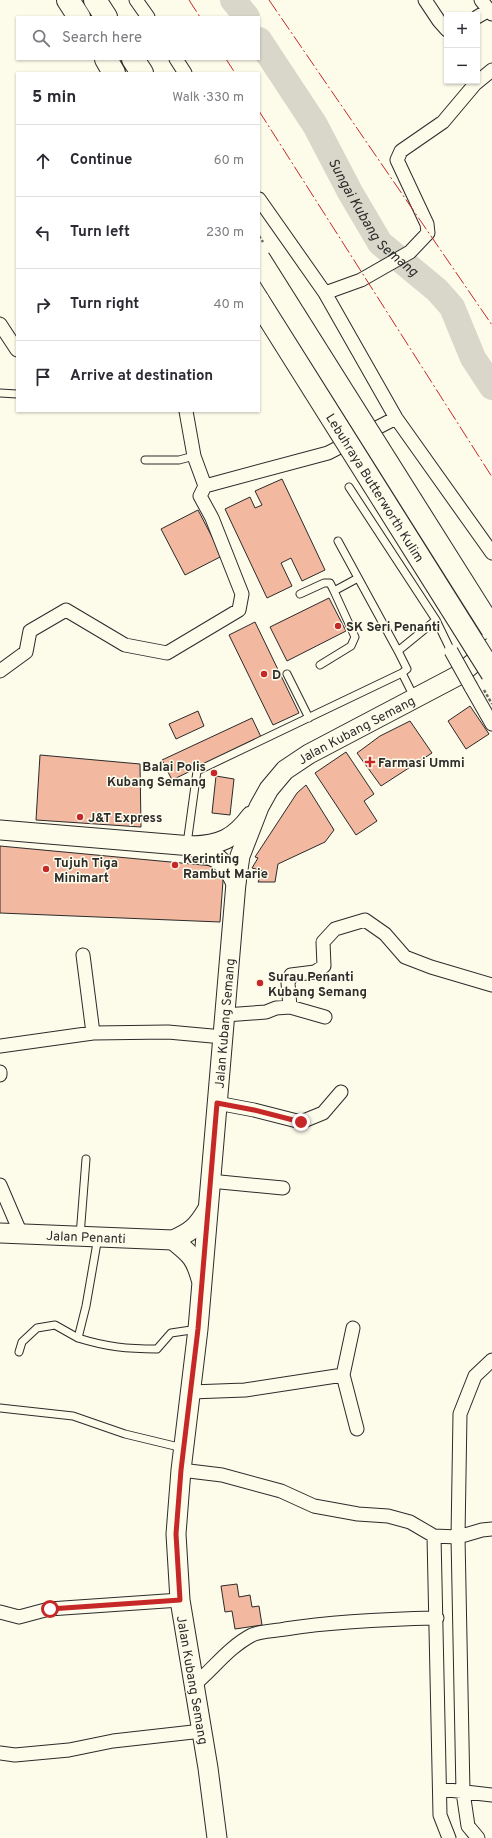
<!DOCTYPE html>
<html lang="en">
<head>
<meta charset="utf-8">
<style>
  :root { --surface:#fff; --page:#f2f2f3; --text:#2b2b33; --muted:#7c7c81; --line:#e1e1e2 }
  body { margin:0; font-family:Overpass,sans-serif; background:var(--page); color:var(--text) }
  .controls { position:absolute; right:12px; top:12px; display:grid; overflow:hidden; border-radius:0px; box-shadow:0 1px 3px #0004 }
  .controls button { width:36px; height:36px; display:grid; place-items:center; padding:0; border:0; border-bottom:1px solid var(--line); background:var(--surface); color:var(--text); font:20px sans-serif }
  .stop { position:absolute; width:12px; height:12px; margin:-9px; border:3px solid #c62828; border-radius:50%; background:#fff }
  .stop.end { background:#c62828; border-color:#fff; box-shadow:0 1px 4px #0008 }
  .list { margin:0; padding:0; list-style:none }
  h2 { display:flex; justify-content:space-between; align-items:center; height:52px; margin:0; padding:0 16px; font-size:17px }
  h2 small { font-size:13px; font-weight:400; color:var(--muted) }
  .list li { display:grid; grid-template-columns:26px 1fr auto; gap:12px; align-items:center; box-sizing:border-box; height:72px; padding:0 16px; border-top:1px solid var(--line) }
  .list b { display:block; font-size:15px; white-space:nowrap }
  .list em { font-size:13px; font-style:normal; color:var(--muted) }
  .icon { flex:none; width:22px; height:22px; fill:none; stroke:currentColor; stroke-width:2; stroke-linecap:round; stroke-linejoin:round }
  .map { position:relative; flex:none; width:492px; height:1838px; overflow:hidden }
  .search { position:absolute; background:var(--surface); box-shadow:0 1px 3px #0004; left:16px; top:16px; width:244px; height:44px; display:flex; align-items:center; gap:10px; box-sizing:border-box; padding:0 14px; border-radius:0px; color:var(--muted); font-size:15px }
  .panel { position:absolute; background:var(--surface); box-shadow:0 1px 3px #0004; left:16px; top:72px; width:244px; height:340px; border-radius:0px }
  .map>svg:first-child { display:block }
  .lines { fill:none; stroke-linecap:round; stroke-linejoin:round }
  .river { stroke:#d8d7c9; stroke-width:26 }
  .building { fill:#f2b8a0; stroke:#2b2b2b }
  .service-casing { stroke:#2b2b2b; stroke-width:9 }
  .minor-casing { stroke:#2b2b2b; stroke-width:15 }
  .secondary-casing { stroke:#2b2b2b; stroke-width:21 }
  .motorway-casing { stroke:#2b2b2b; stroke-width:24 }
  .service { stroke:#fdfbea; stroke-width:7 }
  .minor { stroke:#fdfbea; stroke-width:13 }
  .secondary { stroke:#fdfbea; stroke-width:19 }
  .motorway { stroke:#fdfbea; stroke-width:22 }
  .minor-bridge-casing { stroke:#2b2b2b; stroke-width:15; stroke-linecap:butt }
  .motorway-bridge-casing { stroke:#2b2b2b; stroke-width:24; stroke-linecap:butt }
  .path-bridge { stroke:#6a6964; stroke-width:2.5; stroke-dasharray:3 2; stroke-linecap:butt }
  .minor-bridge { stroke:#fdfbea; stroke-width:13 }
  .motorway-bridge { stroke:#fdfbea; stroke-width:22 }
  .power { stroke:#c62828; stroke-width:1; stroke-dasharray:14 3 2 3; stroke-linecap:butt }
  .route { stroke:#c62828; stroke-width:5 }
  .poi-dot { fill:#c62828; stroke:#fdfbea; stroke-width:1.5 }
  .labels { text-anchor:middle; stroke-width:3; stroke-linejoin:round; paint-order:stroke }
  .street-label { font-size:13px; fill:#2b2b2b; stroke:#fdfbea }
  .poi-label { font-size:13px; font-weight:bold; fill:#2b2b2b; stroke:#fdfbea; text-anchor:start }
  .water-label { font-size:14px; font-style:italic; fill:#2b2b2b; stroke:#fdfbea }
</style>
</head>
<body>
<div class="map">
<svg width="492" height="1838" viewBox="0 0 492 1838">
  <rect width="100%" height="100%" fill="#fdfbea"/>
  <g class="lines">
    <g class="river">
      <path d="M233,0l14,17"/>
      <path id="s1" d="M259,40l56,85 35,67 30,51 57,47 15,17 21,51 19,29"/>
    </g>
  </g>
  <path class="building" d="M282,479l43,91 -23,11 -11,-23 -10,5 11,23 -25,12 -42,-89 25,-12 5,11 7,-3 -7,-14z
    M198,510l24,46 -37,19 -24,-46z
    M329,598l17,33 -59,30 -17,-34z
    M255,622l44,91 -26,12 -44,-90z
    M470,706l19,28 -23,15 -18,-28z
    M198,711l6,15 -28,13 -7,-15z
    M252,718l9,19 -89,43 -10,-20z
    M410,721l22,32 -51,33 -24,-33 23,-17z
    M346,752l28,42 -10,7 13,20 -21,14 -41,-62z
    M40,755l100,9 1,63 -105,-7z
    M216,776l18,3 -4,36 -18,-2z
    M306,785l28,45 -9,12 -47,22 -3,18h-17l5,-11 -11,-3 6,-10 -3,-1 42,-64z
    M0,846l224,21 -4,55 -220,-9z
    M237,1584l2,13 11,-2 2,12 7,-1 3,19 -27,4 -3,-18 -7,1 -4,-26z"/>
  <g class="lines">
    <defs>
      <path id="service" d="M0,393l17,1
        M145,460h34l15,-4
        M349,487l87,133 15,31
        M338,541l60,110 38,-31
        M300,594l24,-11h6l4,8
        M320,665l31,-19 4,-9 -21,-46 24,-13
        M402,673l12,24
        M287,674l22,44
        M187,844l10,-73 205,-98 5,-4 -9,-18
        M80,1236l6,-77
        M78,1338c29,9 49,11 79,11l14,-16 27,-4
        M19,1352l3,-10 15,-14 18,-3 23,13 8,-32 12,-69
        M0,1408l73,8 52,18 58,14"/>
      <path id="minor" d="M136,0l12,17
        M425,0l14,21 8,9
        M481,0l11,14
        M477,17l12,-7
        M176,59l9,14
        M259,199l66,94 71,125 96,135
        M325,293l36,-13 49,-28 18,-19 -1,-9 -30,-64 4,-9 42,-29 32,-38 17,-14
        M0,324l17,26
        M205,486l123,-33 68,-35
        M0,671l26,-19 4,-21 36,-21 59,35 42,8 72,-43 3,-16 -30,-76 -12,-22 5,-10 -11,-30 -8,-45
        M471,687l21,37
        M83,955l10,78
        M290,1007l35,10
        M225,1015l41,-3 10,-4 14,-1 -2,-24 3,-8 24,-3 9,-6 -1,-24 12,-13 30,-9 20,14 20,23 26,10 61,18
        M0,1046l93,-13 75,-1 55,5
        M0,1072v3
        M217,1103l37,7 47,12 22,-9 18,-21
        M210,1181l73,7
        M0,1185l21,49
        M343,1375l14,54
        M191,1392l54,-2 98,-15 10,-47
        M181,1470l41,5 59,16 33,15 44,8 30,2 22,6 24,14 6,279 9,23
        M434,1536l24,1 24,-7 10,-1
        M0,1612l19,5 30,-8 131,-9
        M195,1684c19,-16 34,-37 57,-49 9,-4 23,-4 33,-6 50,-8 101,-10 152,-11
        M0,1753l15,2 54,-5 44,-9 89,-10
        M440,1789l52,6
        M478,1838l-10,-12 -5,-34 -5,-255 2,-123 15,-38 17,-16"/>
      <g id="secondary">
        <path d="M0,830l192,16c28,-1 42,-7 59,-30"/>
        <path d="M192,846l26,13 10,9 8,15"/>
        <path id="s2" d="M0,1233l173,7c18,-8 24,-13 34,-30"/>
        <path d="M173,1240c17,14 22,17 28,39"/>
        <path id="s3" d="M217,1838l-9,-70 -28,-168 -4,-66 5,-64 17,-141 38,-446 4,-27 19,-49 10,-18 16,-19 24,-16 150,-79 33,-28"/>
      </g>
      <path id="motorway" d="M68,0l11,17
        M95,0l11,17
        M106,59l8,14
        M133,59l9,14"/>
    </defs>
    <use href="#service" class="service-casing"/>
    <use href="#minor" class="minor-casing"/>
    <use href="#secondary" class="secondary-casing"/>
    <use href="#motorway" class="motorway-casing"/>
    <use href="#service" class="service"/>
    <use href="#minor" class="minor"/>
    <use href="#secondary" class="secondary"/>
    <use href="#motorway" class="motorway"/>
    <defs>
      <path id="minor-bridge" d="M451,651l20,36"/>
      <g id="motorway-bridge">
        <path d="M259,259l233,370"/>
        <path id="s4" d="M259,302l233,371"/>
      </g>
    </defs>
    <use href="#minor-bridge" class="minor-bridge-casing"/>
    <use href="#motorway-bridge" class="motorway-bridge-casing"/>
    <path class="path-bridge" d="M259,236l4,6
      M484,690l8,14"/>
    <use href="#minor-bridge" class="minor-bridge"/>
    <use href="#motorway-bridge" class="motorway-bridge"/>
    <path class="power" d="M189,0l11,17
      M269,0l223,325
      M226,59l9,14
      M259,111l233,366"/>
  </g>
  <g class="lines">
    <path class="route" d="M50,1609l130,-9 -4,-66 5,-64 17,-141 19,-226 37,7 47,12"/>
  </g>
  <g class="poi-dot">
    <circle cx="338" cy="626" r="4"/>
    <circle cx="264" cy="674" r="4"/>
    <path d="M368 756h4v4h4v4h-4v4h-4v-4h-4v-4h4z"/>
    <circle cx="214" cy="773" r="4"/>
    <circle cx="80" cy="817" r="4"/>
    <circle cx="175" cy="865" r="4"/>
    <circle cx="46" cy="869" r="4"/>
    <circle cx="260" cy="983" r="4"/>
  </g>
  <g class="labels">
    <g class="street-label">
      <text dy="5" stroke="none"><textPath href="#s4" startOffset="219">Lebuhraya Butterworth Kulim</textPath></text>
      <text dy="5" stroke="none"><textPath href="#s3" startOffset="1168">Jalan Kubang Semang</textPath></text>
      <text dy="5" stroke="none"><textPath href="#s3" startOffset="820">Jalan Kubang Semang</textPath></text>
      <text dy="5" stroke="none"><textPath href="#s2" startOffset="86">Jalan Penanti</textPath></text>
      <text transform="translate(193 1680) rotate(80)" y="5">Jalan Kubang Semang</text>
    </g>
    <g class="poi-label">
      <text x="346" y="631">SK Seri Penanti</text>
      <text x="272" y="679">D</text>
      <text x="378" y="767">Farmasi Ummi</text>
      <text x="206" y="771" text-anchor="end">Balai Polis<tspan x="206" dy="15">Kubang Semang</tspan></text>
      <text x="88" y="822">J&amp;T Express</text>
      <text x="183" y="863">Kerinting<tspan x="183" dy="15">Rambut Marie</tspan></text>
      <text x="54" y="867">Tujuh Tiga<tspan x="54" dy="15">Minimart</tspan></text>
      <text x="268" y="981">Surau Penanti<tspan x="268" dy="15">Kubang Semang</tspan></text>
    </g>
    <g class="water-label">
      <text dy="5" stroke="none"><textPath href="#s1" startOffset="212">Sungai Kubang Semang</textPath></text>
    </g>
  </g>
</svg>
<div class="controls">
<button>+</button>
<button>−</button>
</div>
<div class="stop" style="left:50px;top:1609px"></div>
<div class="stop end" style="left:301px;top:1122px"></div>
<div class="search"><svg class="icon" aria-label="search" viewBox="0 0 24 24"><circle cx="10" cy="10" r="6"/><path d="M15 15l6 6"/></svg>Search here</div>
<section class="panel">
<h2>5 min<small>Walk · 330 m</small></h2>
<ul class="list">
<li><svg class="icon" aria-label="ahead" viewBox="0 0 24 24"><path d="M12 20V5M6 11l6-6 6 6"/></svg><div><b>Continue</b></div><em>60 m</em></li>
<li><svg class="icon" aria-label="left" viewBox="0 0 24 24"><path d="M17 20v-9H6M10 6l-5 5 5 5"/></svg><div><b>Turn left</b></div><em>230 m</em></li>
<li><svg class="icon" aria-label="right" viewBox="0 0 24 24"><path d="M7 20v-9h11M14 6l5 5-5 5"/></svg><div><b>Turn right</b></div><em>40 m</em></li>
<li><svg class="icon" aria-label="arrive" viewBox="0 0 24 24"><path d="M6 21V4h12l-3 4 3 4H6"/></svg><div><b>Arrive at destination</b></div></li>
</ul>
</section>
</div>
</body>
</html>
